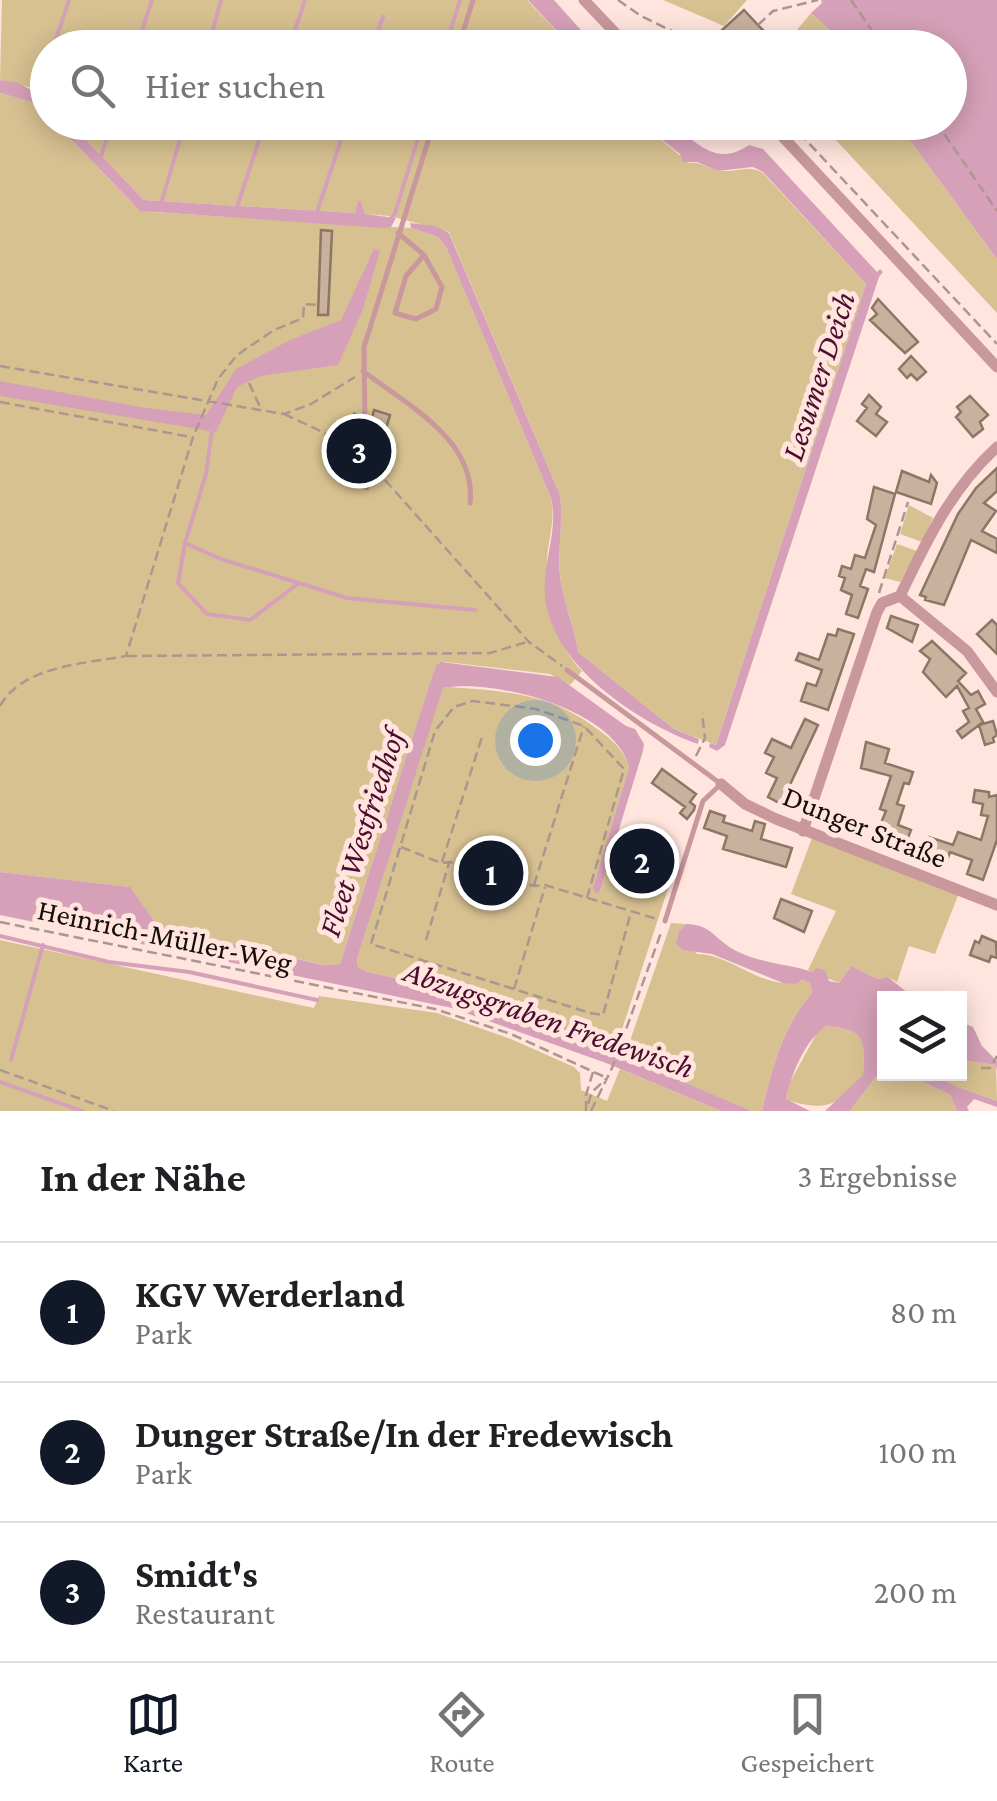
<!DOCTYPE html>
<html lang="de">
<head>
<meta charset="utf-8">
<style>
  :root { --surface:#fff; --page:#f2f2f2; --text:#202124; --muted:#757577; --line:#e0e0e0; --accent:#111827 }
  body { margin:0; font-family:"Crimson Pro",serif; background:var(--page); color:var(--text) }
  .controls { position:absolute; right:30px; bottom:30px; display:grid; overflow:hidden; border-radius:0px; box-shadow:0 5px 25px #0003 }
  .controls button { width:90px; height:90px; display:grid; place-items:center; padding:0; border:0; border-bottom:2px solid var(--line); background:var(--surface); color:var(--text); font:50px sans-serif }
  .you { position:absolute; left:535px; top:740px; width:35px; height:35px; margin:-25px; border:8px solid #fff; border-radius:50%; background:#1a73e8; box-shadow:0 0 0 15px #1a73e833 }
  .badge { display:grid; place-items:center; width:65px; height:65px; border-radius:50%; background:var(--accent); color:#fff; font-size:32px; font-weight:700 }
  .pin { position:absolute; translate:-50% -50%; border:5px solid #fff; box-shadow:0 2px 10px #0006 }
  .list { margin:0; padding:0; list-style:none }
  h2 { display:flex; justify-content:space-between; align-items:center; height:130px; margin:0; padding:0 40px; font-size:42px }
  h2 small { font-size:32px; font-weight:400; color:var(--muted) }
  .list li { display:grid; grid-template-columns:65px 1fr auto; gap:30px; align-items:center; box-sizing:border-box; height:140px; padding:0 40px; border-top:2px solid var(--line) }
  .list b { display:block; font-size:38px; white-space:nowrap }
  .list p { margin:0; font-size:32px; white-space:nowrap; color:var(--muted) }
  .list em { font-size:32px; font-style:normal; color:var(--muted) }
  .icon { flex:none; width:55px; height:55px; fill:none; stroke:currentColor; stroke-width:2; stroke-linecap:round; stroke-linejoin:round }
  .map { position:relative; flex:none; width:997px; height:1111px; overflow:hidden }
  .search { position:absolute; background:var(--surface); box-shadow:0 5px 25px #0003; left:30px; right:30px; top:30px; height:110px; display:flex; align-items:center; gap:25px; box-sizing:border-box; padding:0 35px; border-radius:55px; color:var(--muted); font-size:38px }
  .sheet { height:550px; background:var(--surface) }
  nav { display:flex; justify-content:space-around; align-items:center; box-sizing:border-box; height:140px; border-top:2px solid var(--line); background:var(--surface); font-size:28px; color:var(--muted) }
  nav a { display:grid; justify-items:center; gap:5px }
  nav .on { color:var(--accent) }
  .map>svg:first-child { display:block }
  .green { fill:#d7c191 }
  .water { fill:#d6a1b8 }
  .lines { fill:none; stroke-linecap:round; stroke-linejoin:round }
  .stream { stroke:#d6a1b8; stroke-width:4 }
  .building { fill:#c9b19e; stroke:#8c7664; stroke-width:2.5 }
  .path { stroke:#ab9790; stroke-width:2.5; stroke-dasharray:10 5; stroke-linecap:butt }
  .lane { stroke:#c9989c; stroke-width:5 }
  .street { stroke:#c9989c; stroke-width:11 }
  .labels { text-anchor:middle; stroke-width:10; stroke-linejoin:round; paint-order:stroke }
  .street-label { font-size:30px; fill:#160c09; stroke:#ffe5dd }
  .water-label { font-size:32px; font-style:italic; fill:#4b0c30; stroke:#ffe5dd }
</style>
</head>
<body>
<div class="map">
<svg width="997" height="1111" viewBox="0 0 997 1111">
  <rect width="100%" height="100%" fill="#ffe5dd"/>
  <path class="green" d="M2,0h525l45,47 -524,1 -1,51 -14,-11 -33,-8z
    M663,0h84l-23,26z
    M811,13l21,19 12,15 -62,1z
    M0,93l38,11 9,10 1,8 7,1 78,81 17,8 261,16 27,9 8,10 105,251c5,22 -3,40 -4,63 -1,37 8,83 35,110l-12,14 -20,-11 -104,-12 -10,3 -96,299 -16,1 -166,-39 -29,-39 -129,-15z
    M70,123h571l48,40c13,-2 20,7 33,8 16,1 27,-7 41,2l103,111 -150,461 -42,-16 -96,-77c-3,-24 -13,-45 -17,-69 -5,-30 3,-59 -1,-88l-111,-263 -59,-16 -25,-2 -4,-13 -6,12 -211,-13z
    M820,123h77l100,136v54z
    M909,505l24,13 -11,24 -22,-8z
    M897,544l20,7 -17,31 -15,-4z
    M449,687c59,4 103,7 151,44 13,9 25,21 29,37l-35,120 6,3 17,-55 61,22 -64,196 -57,-30 1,-14 -11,11 -73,-25 -106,-24 -10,-5 -1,-8 82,-262 4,-9z
    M812,838l147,55 -24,61 -26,-8 -12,36 -9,-5 -10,2 -27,-13 -12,17 -31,-13 28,-59 -45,-17z
    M671,923l15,1 -7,7 18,23c31,0 57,28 88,29 11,0 14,-5 25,0l2,10c-28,30 -41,78 -50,118h-10l-128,-53z
    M0,940l314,68 5,-12 118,17 74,26 63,28 6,6 1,17 26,11 13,-32 101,42h-721z
    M825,1026c40,4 40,11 38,49 -26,33 -37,36 -77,25l3,-16 29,-53z
    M960,1060l36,5 1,36 -39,-14 -26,-13h28z
    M884,1066v8h22l44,21 7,16h-107z"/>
  <path class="water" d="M528,0h26l42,47h-24z
    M821,0h176v259l-100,-136 53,-1v-74l-106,-1 -12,-15 -21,-19 11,-10z
    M0,80l18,3 27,14 2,17 -9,-10 -38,-11z
    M55,123h15l74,77 211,13 3,-11 3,-1 4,13 31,4 -5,9 -7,1 -244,-17z
    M641,123c7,0 17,-2 24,0 32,14 47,47 84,22l14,4 114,123 3,-3 3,3 -4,5 -154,468 -8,6 -8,-4 1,-4 6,2 150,-461 -103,-112 -10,-5 -35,4 -21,-9h-14l-3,-8z
    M410,223l25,3 14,7 111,262c4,29 -4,58 1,88 4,24 14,45 17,69l96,77 25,10 -1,5c-60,-21 -146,-78 -153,-147 -3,-34 14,-67 6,-99l-105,-251 -8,-10 -27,-9z
    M374,249l6,2 -17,58 -25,56 -78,11 -23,11 -21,45 -216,-36v-15l146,27 60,7 30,-46 54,-29 51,-20z
    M441,662l117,15 68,49 9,3 9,15 -1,7 -43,140 -4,3 -3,-6 36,-120c-12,-58 -136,-90 -186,-80l-86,271 1,8 10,5 106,24 73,25 11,-11v14l36,15 6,8 152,64h-31l-115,-48 -154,-55 -452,-93v-43l130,15 28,39 165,39 17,-1 89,-278 7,-21z
    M686,924c23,1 24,9 42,22 25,17 57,17 85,26l3,-4 9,2 4,11 10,2 12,-17 27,13 10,-2 26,21h-30v68l-34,45h-25l38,-36c2,-37 2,-45 -37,-49 -21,14 -35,49 -40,73l24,12h-48c9,-40 22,-88 50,-118l-2,-10 -8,-3 -7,4 -12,-1 -71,-29 -29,-4 -7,-6 3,-13z
    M960,1022l13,5 9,19 15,15v10l-1,-6 -36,-5z
    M906,1074h26l26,13 39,14v6l-23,-8 -7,8 2,4h-12l-7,-16z"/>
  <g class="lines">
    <path class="stream" d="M53,48l16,-48
      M136,48l16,-48
      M208,48l13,-48
      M289,48l16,-48
      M372,48l11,-31
      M445,48l15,-48
      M37,96l11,-31
      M101,157l11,-35
      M161,204l24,-82
      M237,207l28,-85
      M317,212l30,-90
      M390,220l5,-7 28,-91
      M212,430l-6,44 -21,69 36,16 126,39 128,12
      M185,543l-7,40 29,31 43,6 49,-37
      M0,936l109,26 80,10 128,28
      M11,1060l32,-115
      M0,1082l82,29"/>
  </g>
  <path class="building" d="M744,10l14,15 22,23h-41l-17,-18z
    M321,230l11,1 -4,84h-10z
    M878,299l40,43 -13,11 -35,-33 7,-6 -5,-6z
    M911,356l15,16 -9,8 -6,-6 -4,4 -8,-9z
    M869,395l12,12 -5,7 11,8 -11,14 -19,-15 10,-13 -5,-4z
    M970,396l18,19 -8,7 3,7 -10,8 -17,-20 5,-5 -4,-5z
    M374,410l16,5 -17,56 -8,-2 -2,7 -11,-3 2,-7 -9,-2 9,-31 -5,-2 5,-17 5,1 1,16 9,1z
    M997,468v23l-13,12 12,8 -14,20 15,8v14l-26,-13 -27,65 -19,-5 1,-3 -6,-2 38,-81 18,-26z
    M902,471l27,11 2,-7 6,8 -6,21 -35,-12z
    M874,487l21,7 -21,78 -8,-3 -6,17 8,3 -10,29 -12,-4 6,-19 -11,-5 4,-12 -6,-2 3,-10 9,3 4,-14 10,3 11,-33 -9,-6z
    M891,616l27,9 -6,17 -25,-14z
    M992,620l5,5v29l-20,-20z
    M838,629l16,5 -26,76 -27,-9 6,-18 9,3 6,-16 -26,-10 3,-7 20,7 9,-26 8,2z
    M932,641l34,32 -8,8 13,14 7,-4 7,13 -9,5 7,13 -4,3 14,-4 4,14 -4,3 1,4 -9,3 -6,-20 -17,13 -5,-7 12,-9 -6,-11 6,-3 -12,-22 -11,11 -23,-25 7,-13 -10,-8z
    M805,719l13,6 -37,79 -13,-7 9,-19 -11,-5 8,-16 -9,-4 7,-14 19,9z
    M866,742l23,7 -4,14 28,9 -4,12 -5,-1 -7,21 7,2 -6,19 13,5 -8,21 -13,-5 3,-10 -15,-6 8,-19 -6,-2 11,-33 -30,-8z
    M662,769l34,25 -6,8 5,4 -1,4 -7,9 -7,-6 5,-6 -33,-24z
    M975,790l14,2v5l8,-2v45l-14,40 -16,-6 5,-14 -22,-8 -4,12 -23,-8 6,-19 24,8 5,-13 23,8 7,-24 -7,-1 2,-11 -10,-2z
    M710,811l15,5 -2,6 29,9 3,-10 10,3 -4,15 31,9 -6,19 -63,-18 4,-13 -23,-8z
    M781,899l31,12 -8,21 -30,-14z
    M982,936l14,6 1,16 -6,-2 -2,6 -19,-7 5,-14 4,2z"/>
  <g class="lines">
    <path class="path" d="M618,0l23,16 66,32
      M851,0l33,48
      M758,25l15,-14 45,-11
      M716,48l13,-11
      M789,122l208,222
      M936,122l61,89
      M0,366l284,48 27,-10 44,-27
      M249,383l12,26
      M0,402l191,35
      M284,414l41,19 6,11 3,27 33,18 5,-6
      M327,433l25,-10
      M361,444l2,-9
      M385,480l144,162 33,24
      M879,593l29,-91
      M127,656l363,-3 37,-11
      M0,706c23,-41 85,-42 126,-50l67,-219 25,-58 19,-24 37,-25 29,-12 1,-14 14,1
      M696,756l9,-18 -3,-25
      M401,847l40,16 9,-1 84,24 11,-1 112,34
      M442,862l40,-125
      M534,885l50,-159
      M587,898l37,-129 -40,-43 -48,-17 -63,-8 -19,6 -19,24 -64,213 219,69 13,2 28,-103
      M0,922l435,87 76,25 96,44
      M426,940l23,-77
      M514,989l31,-102
      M981,1068h9l7,-12
      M0,1070l114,41
      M588,1104l4,-12 14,-13
      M586,1111v-16l7,-23
      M591,1111l21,-43 50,-138"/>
    <path class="lane" d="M458,48l15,-48
      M398,233l26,22 18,32 -6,22 -20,10 -21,-6 11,-37 18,-21
      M363,371c44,34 114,69 107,132
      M365,427l-1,-80 70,-225
      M379,475l5,-18
      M567,670l154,114 -18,17 -38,120"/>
    <path class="street" d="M584,0l37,39 17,9
      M769,122l228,245
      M900,596l67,55 30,41
      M721,784l24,20 31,15 221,86
      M803,831l74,-219 5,-9 18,-7c27,-56 51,-107 97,-149"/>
  </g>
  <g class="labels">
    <g class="street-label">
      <text transform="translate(865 827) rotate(22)" y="10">Dunger Straße</text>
      <text transform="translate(165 936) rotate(12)" y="10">Heinrich-Müller-Weg</text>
    </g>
    <g class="water-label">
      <text transform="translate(818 376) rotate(-72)" y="11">Lesumer Deich</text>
      <text transform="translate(361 833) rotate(-72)" y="11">Fleet Westfriedhof</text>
      <text transform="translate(549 1019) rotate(19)" y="11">Abzugsgraben Fredewisch</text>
    </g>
  </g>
</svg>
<div class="controls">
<button><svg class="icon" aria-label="layers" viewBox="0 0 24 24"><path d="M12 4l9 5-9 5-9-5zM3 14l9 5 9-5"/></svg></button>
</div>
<div class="you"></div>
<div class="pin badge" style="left:491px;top:873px">1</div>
<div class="pin badge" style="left:642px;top:861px">2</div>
<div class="pin badge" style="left:359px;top:451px">3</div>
<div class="search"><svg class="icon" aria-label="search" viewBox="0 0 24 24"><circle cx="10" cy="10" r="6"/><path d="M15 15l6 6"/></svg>Hier suchen</div>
</div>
<section class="sheet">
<h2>In der Nähe<small>3 Ergebnisse</small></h2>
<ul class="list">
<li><span class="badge">1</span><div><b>KGV Werderland</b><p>Park</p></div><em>80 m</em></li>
<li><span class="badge">2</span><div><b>Dunger Straße/In der Fredewisch</b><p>Park</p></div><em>100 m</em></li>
<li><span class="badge">3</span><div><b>Smidt's</b><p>Restaurant</p></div><em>200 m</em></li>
</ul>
</section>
<nav>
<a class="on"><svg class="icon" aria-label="map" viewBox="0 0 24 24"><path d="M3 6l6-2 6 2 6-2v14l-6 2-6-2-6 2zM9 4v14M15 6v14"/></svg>Karte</a>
<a><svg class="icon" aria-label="directions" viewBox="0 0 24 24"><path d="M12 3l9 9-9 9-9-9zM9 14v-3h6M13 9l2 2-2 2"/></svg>Route</a>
<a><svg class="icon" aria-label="saved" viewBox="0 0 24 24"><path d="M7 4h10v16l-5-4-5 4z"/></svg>Gespeichert</a>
</nav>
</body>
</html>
